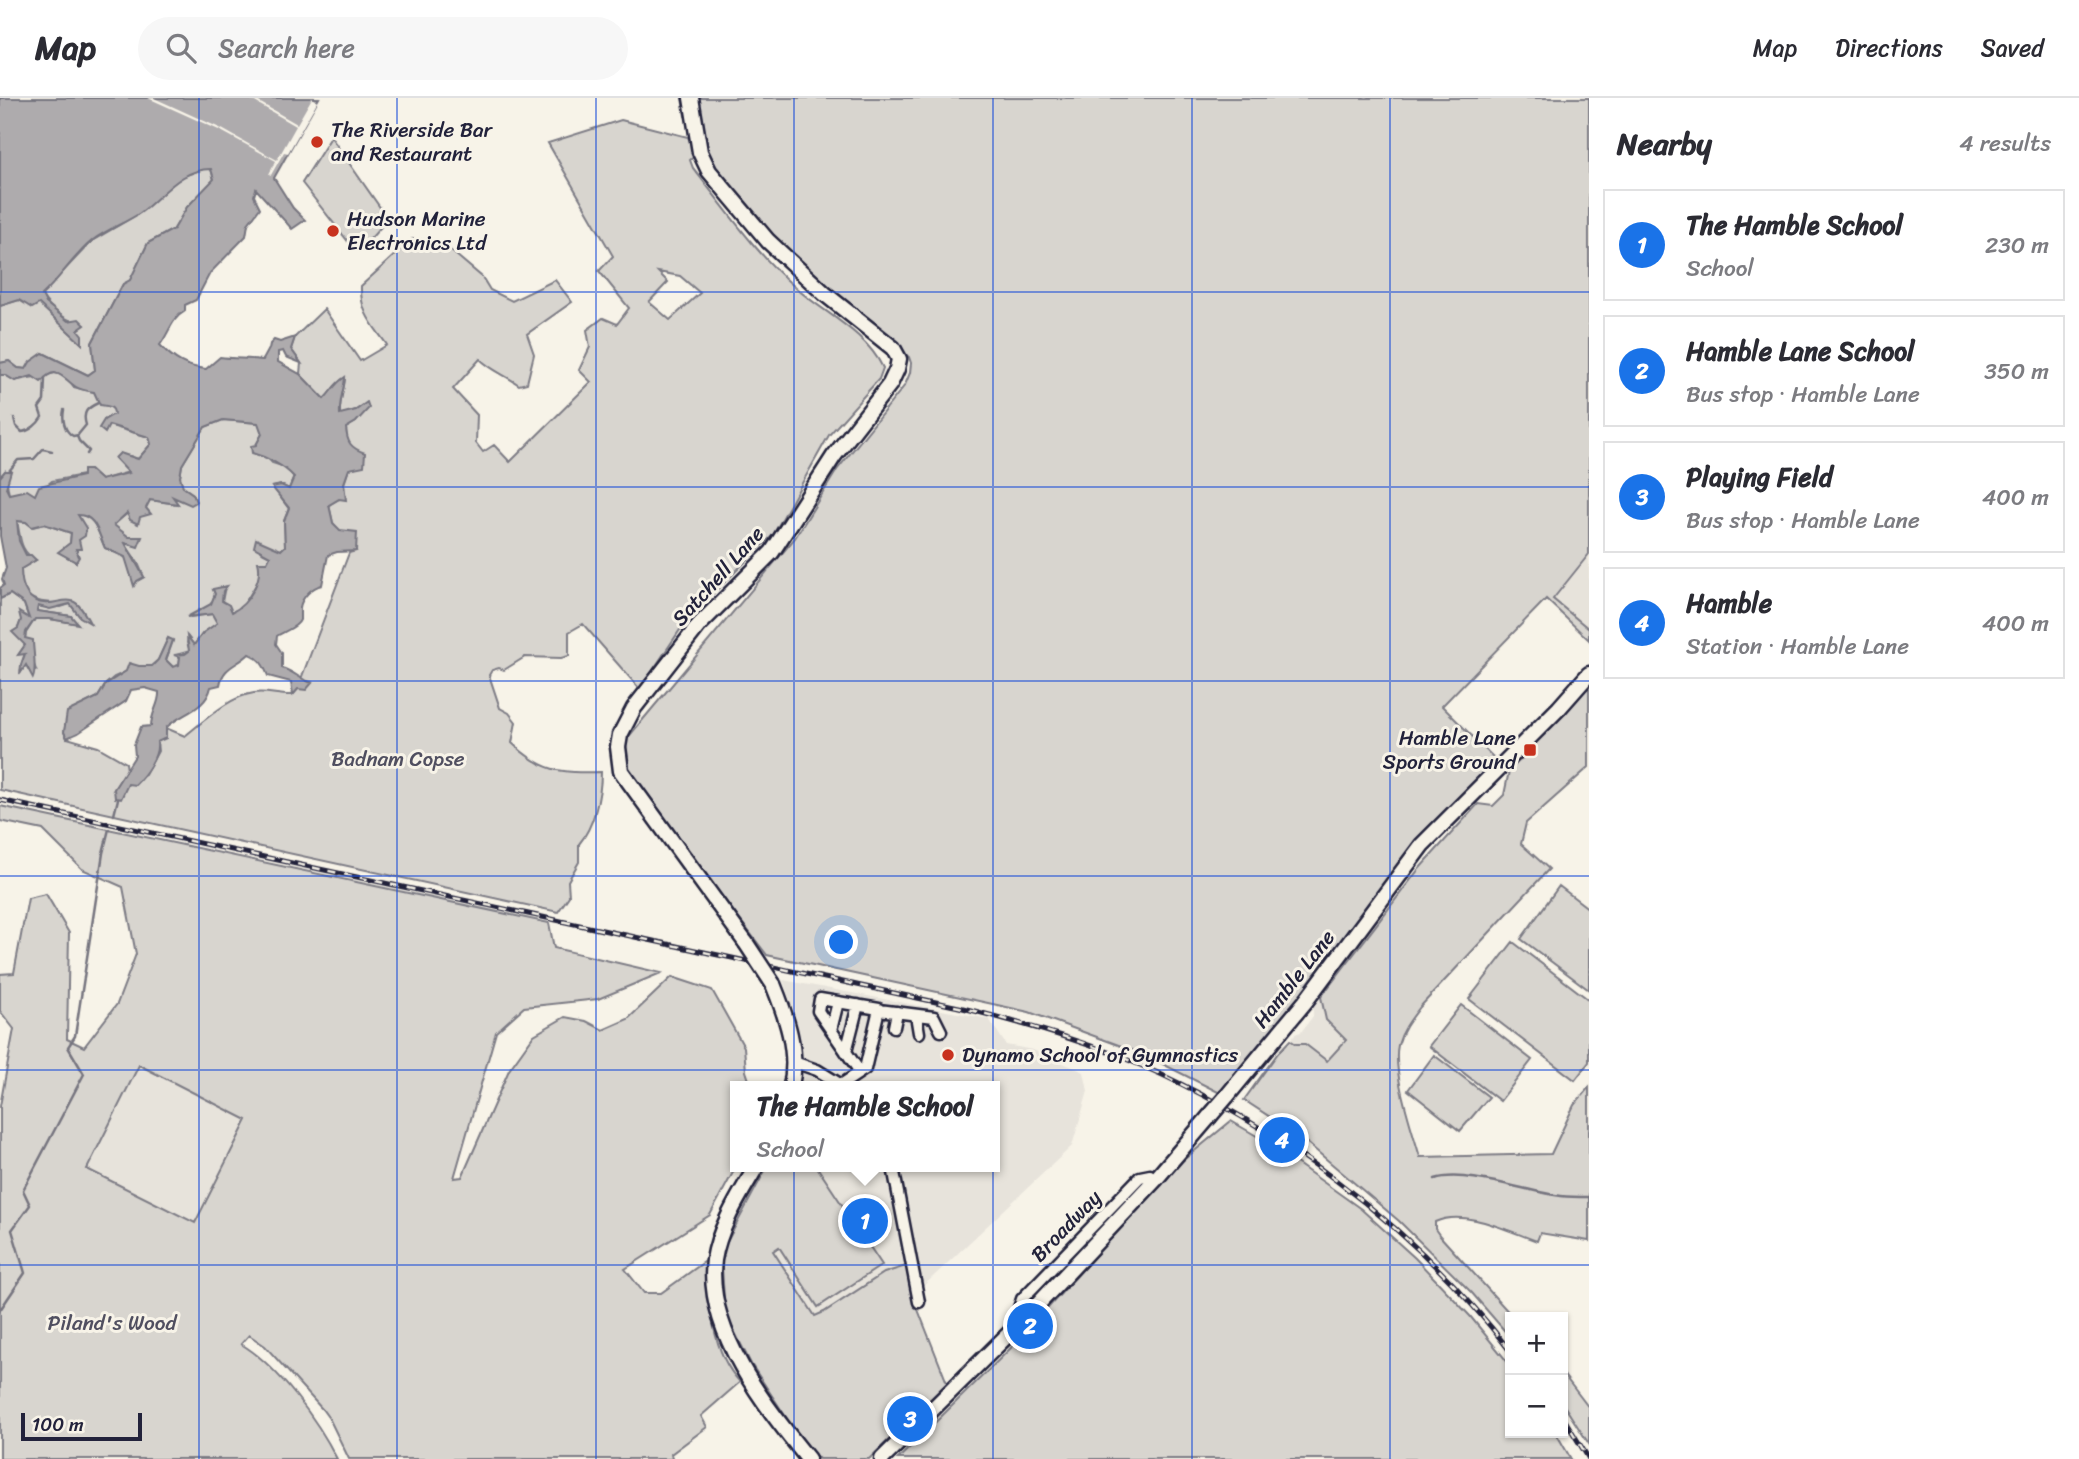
<!DOCTYPE html>
<html lang="en">
<head>
<meta charset="utf-8">
<style>
  :root { --surface:#fff; --page:#f7f7f7; --text:#2b2b33; --muted:#7c7c81; --line:#e1e1e2; --accent:#1a73e8 }
  body { margin:0; font-family:Sriracha,sans-serif; background:var(--page); color:var(--text) }
  .controls { position:absolute; right:21px; bottom:21px; display:grid; overflow:hidden; border-radius:0px; box-shadow:0 2px 5px #0004 }
  .controls button { width:63px; height:63px; display:grid; place-items:center; padding:0; border:0; border-bottom:2px solid var(--line); background:var(--surface); color:var(--text); font:35px sans-serif }
  .scale { position:absolute; left:21px; bottom:18px; width:121px; box-sizing:border-box; padding-left:7px; border:4px solid #22223b; border-top:0; font-size:19px; line-height:24px; white-space:nowrap; color:#22223b; -webkit-text-stroke:5px #f7f3e8; paint-order:stroke }
  .you { position:absolute; left:842px; top:845px; width:24px; height:24px; margin:-18px; border:5px solid #fff; border-radius:50%; background:#1a73e8; box-shadow:0 0 0 10px #1a73e833 }
  .badge { display:grid; place-items:center; width:46px; height:46px; border-radius:50%; background:var(--accent); color:#fff; font-size:23px; font-weight:700 }
  .pin { position:absolute; translate:-50% -50%; border:4px solid #fff; box-shadow:0 2px 7px #0006 }
  .popup { position:absolute; left:730px; top:983px; width:270px; height:91px; box-sizing:border-box; display:grid; place-content:center; border-radius:0px; background:var(--surface); filter:drop-shadow(0 2px 5px #0005); font-size:23px; white-space:nowrap; color:var(--muted) }
  .popup b { font-size:26px; color:var(--text) }
  .popup::after { content:''; position:absolute; left:50%; top:100%; margin-left:-14px; border:14px solid transparent; border-top-color:var(--surface) }
  .list { margin:0; padding:0; list-style:none }
  h2 { display:flex; justify-content:space-between; align-items:center; height:91px; margin:0; padding:0 28px; font-size:30px }
  h2 small { font-size:23px; font-weight:400; color:var(--muted) }
  .list li { display:grid; grid-template-columns:46px 1fr auto; gap:21px; align-items:center; box-sizing:border-box; height:112px; margin:0 14px 14px; padding:0 14px; border:2px solid var(--line); border-radius:0px }
  .list b { display:block; font-size:26px; white-space:nowrap }
  .list p { margin:0; font-size:23px; white-space:nowrap; color:var(--muted) }
  .list em { font-size:23px; font-style:normal; color:var(--muted) }
  .icon { flex:none; width:38px; height:38px; fill:none; stroke:currentColor; stroke-width:2; stroke-linecap:round; stroke-linejoin:round }
  .map { position:relative; flex:none; width:1589px; height:1361px; overflow:hidden }
  header { display:flex; align-items:center; gap:42px; box-sizing:border-box; height:98px; padding:0 35px; background:var(--surface); border-bottom:2px solid var(--line) }
  header strong { font-size:33px }
  nav { display:flex; gap:38px; margin-inline-start:auto; font-size:24px }
  .search { width:490px; height:63px; background:var(--page); display:flex; align-items:center; gap:18px; box-sizing:border-box; padding:0 24px; border-radius:38px; color:var(--muted); font-size:26px }
  main { display:flex }
  aside { flex:1; background:var(--surface) }
  .map>svg:first-child { display:block }
  .built { fill:#e7e3db }
  .green { fill:#d8d5cf; stroke:#7d7c85; stroke-width:2; fill-rule:evenodd }
  .water { fill:#aeabad; stroke:#76747f; stroke-width:2 }
  .pier { fill:#f7f3e8 }
  .lines { fill:none; stroke-linecap:round; stroke-linejoin:round }
  .stream { stroke:#76747f; stroke-width:2.5 }
  .street-casing { stroke:#22223b; stroke-width:15 }
  .secondary-casing { stroke:#22223b; stroke-width:19 }
  .street { stroke:#f7f3e8; stroke-width:10 }
  .secondary { stroke:#f7f3e8; stroke-width:14 }
  .rail-casing { stroke:#22223b; stroke-width:5 }
  .rail { stroke:#f7f3e8; stroke-width:2.5; stroke-dasharray:8; stroke-linecap:butt }
  .secondary-bridge-casing { stroke:#22223b; stroke-width:19; stroke-linecap:butt }
  .secondary-bridge { stroke:#f7f3e8; stroke-width:14 }
  .grid { fill:none; stroke:#1d4ed8; stroke-width:2; stroke-opacity:0.55 }
  .poi-dot { fill:#c8321e; stroke:#f7f3e8; stroke-width:2.5 }
  .labels { text-anchor:middle; stroke-width:6; stroke-linejoin:round; paint-order:stroke }
  .poi-label { font-size:21px; fill:#22223b; stroke:#f7f3e8; text-anchor:start }
  .street-label { font-size:21px; fill:#22223b; stroke:#f7f3e8 }
  .park-label { font-size:21px; fill:#504f60; stroke:#f7f3e8 }
</style>
</head>
<body>
<header>
<strong>Map</strong>
<div class="search"><svg class="icon" aria-label="search" viewBox="0 0 24 24"><circle cx="10" cy="10" r="6"/><path d="M15 15l6 6"/></svg>Search here</div>
<nav><a>Map</a><a>Directions</a><a>Saved</a></nav>
</header>
<main>
<div class="map">
<svg width="1589" height="1361" viewBox="0 0 1589 1361">
  <rect width="100%" height="100%" fill="#f7f3e8"/>
  <filter id="ink" filterUnits="userSpaceOnUse"><feTurbulence type="fractalNoise" baseFrequency=".0143" numOctaves="2"/><feDisplacementMap in="SourceGraphic" scale="14" xChannelSelector="R" yChannelSelector="G"/><feConvolveMatrix kernelMatrix="1 2 1 2 8 2 1 2 1" color-interpolation-filters="sRGB"/></filter>
  <g filter="url(#ink)">
    <path class="built" d="M1589,456v75l-1,1 -35,-31z
      M783,882l206,39 17,26 27,5 51,22 4,19 -16,55 -152,143 8,11 -11,8 30,75 -78,76h-50l-68,-95 -30,-111 45,-86h228v-81h-194l4,-17 -8,-51z
      M1321,899l5,23 20,19 -19,22 -22,-17h-9l-6,-4 5,-6 6,-2 12,-16v-8z
      M139,967l108,55 -52,104 -109,-55z"/>
    <path class="green" d="M682,0h907v456l-36,45 36,30v11l-43,-41 -104,107 54,54c-50,50 -91,104 -134,159 -46,59 -94,118 -142,174l-77,-39 -114,-42 -262,-57 -143,-186 1,-28 170,-203 42,-68 68,-85 5,-12 1,-10 -2,-6 -81,-64 -59,-56 -61,-74 -13,-35 -10,-12z
      M621,22l67,17 8,18 -6,5 3,8c33,41 63,86 103,120 29,26 69,43 87,80l-4,11 -50,56 -56,100 -85,83 -35,52 5,9 -14,15 -61,-70 -14,8v24l-8,2 -36,-1 -21,13 -5,-2 -7,2 -3,5 11,33 9,5 7,9 -4,21c31,29 47,30 89,29 0,24 -7,54 -22,72v18l-11,19 1,15 -11,16 -558,-122v-191l10,-5 14,10 5,15 -8,1 -3,8 7,17 -6,9 6,-1 -4,12v7l5,-8 10,6 -11,-32 1,-5 9,-14h15l26,4 -5,-7 -34,-5 1,-5 23,1 9,-3 10,13 -3,-13c-29,-3 -57,6 -56,-35l15,-9c-17,-9 -15,-22 -19,-39l9,1 7,5 11,-3 27,9 -1,10 -11,9 17,10c0,-16 7,-32 1,-48 19,2 21,19 28,34l20,9 12,24 7,-4 -6,-14 -14,-21 5,-4 -16,-13 15,-12 12,4 10,-17 26,4 -6,-9 26,7 -3,-8 -10,-7 -3,-10 2,-12 23,-38 18,-7 36,3 3,11 -6,11 16,18 13,4 9,10 -5,12 -8,-4 -8,2 16,22 -5,12 1,25 -4,4 -17,3 6,3 -3,6 -7,4 1,10 -13,22 -6,10 -10,5 -10,-12 3,-14 -12,3 2,4 -4,10 -21,13 23,-3 5,9 -15,10 -9,12 -6,-8 -1,6 3,8 -14,4 4,2 -1,8 -6,2 -7,-7 7,-19 -5,-3 -10,22 -7,6h-12l-25,11 -8,7 -8,13 -30,15 -4,20 3,6 31,9 28,16 1,7 -13,19 31,-14 13,-24 -1,-9 9,-14 19,8c19,-15 45,-40 69,-43 14,-2 25,3 39,2l5,-6 13,-7 -10,-3 48,-126 7,-2 -23,-28 -4,-18 10,-6 10,-30 10,-3 -12,-27 -1,-11 10,-6 11,-19 -11,7 -16,5c-1,-15 4,-23 5,-37 -10,5 -13,13 -21,21l-24,-25 1,-11 -10,-14 4,-12 29,-28 36,52 27,-16c-14,-20 -27,-32 -26,-59l51,-47 23,1 14,9 33,28 8,13 22,11 43,-21 17,22 -45,32 7,20 -7,29 -8,2c-13,-10 -27,-14 -39,-26l-27,30 24,26 -1,28 7,9 11,-7 16,17 81,-80 -12,-12 11,-23 -3,-17 16,-12 14,6 12,-16 -30,-37 14,-15 -65,-113zM658,174l22,4 20,17 -30,27 -21,-18 19,-20z
      M331,39l57,82 -24,27 -10,3 -52,-66z
      M203,71h8l3,11 -27,27 -13,22 -26,14 -18,38 -7,3 -31,59 3,27 -7,5 -45,-22 -17,16 -8,-1 -9,-7 -9,2v-57l19,-6 20,3 42,40 -4,-13 7,-5c-18,-4 -32,-14 -43,-30l51,-54 46,-27 35,-30 11,-8z
      M55,275l11,3 8,11 20,5 20,18v4l-10,6 1,12 3,-7 41,12 2,7 -13,15 -8,-3 -15,2 14,14 -28,8 -11,-10h-7v5l-31,6 -17,14h-26l-4,-24 -5,6v-102h5l10,6c14,-4 27,-4 40,-8z
      M1589,576v93l-63,56 -5,21 28,25 -129,138c-9,12 -18,23 -22,38 -6,27 14,84 22,112l131,-3 23,-49 15,-18v154l-49,-8 -3,8c-29,-10 -73,-33 -102,-19v7l5,7 73,81h-3v20l-38,-44 -73,-72 -100,-85 -55,-36 34,-47 12,-13 6,4h9l22,17 19,-21 -20,-20 -5,-23 98,-128 59,-65 15,2 11,-11 5,-24 14,-14 36,-49z
      M0,708l549,117 5,25 107,25 -63,26 -74,8 -28,25 -42,146 8,-1 47,-107 25,-35 31,-18 21,4 17,9 25,-11 44,-42 40,13 32,57 2,24 5,15h-15v81l-26,48 -85,54 19,24h17l46,-33c2,41 4,92 33,122l-39,34 6,11 -36,27 1,5h-323l-19,-39 -8,-11 -57,-63 -16,-11 -8,9c37,22 77,77 96,115h-337v-353l14,-77 -14,-18v-37l14,-1 14,-75 18,-4 23,39 -2,106 17,8 33,-43 19,-50 -13,-67 -41,-18 -39,-39 -43,-9zM139,967l108,55 -52,103 -108,-54z
      M1559,788l30,23v81l-68,-51z
      M1513,844l76,58v62l-14,18 -106,-81z
      M1461,907l71,55 -32,41 -71,-55z
      M1434,957l55,42 -29,34 -52,-41z
      M1231,1023l36,21 94,67 54,49 55,58 40,49v68h46l15,26h-673l122,-120 155,-172z
      M767,1069h50l65,98 -64,42 -39,-60 -6,4 42,65 9,-4 60,-39 22,-7 11,41 30,76 -78,76h-50l-15,-15 -53,-80 -26,-51 -4,-60z
      M1563,1276l26,34v36l-26,-40z"/>
    <path class="water" d="M0,0h319l-45,80 19,30 12,12 -13,9 -36,-40 -2,7 6,12 -12,16 -2,12 -36,37 -14,27 -11,5v6c-13,7 -16,22 -25,34 14,15 26,22 46,24l14,-12c14,2 28,1 43,3l6,-11 1,-5 4,-4 6,2 15,-5 -4,12 10,14 -15,-6 -3,-6 -5,1v10l22,12 24,25c9,-9 10,-15 21,-22 -1,14 -6,23 -5,37l16,-4 11,-8 2,6 -13,14 -10,6c1,15 5,20 19,25l-1,13 -15,3 -5,14 2,17 -7,-1 -10,6 4,18 7,7 17,2 -1,19 -19,1 -9,3 -6,30c-10,2 -21,13 -22,23 0,1 0,11 0,12 -2,7 -17,12 -23,16l-1,8 6,9v15c13,4 17,11 30,15l-6,7 -8,-1 -5,6 -2,-13 -23,-6c-4,-10 -8,-18 -19,-22 -12,12 -26,12 -29,31l-9,2c-5,23 -30,26 -45,41v10l-9,4c2,15 -12,33 -22,43l-7,-1 -7,15 -6,-1 -1,-9 21,-33 -1,-11 7,-18 10,-1c0,-13 9,-23 8,-34l-14,-4 -14,2 -5,11 -48,32 -11,5 -3,-6 3,-20 31,-15 8,-13 20,-13 3,-8 10,3h13l6,-6 10,-22 5,2 -7,20 7,7 6,-2 1,-8 -6,-2 11,-1 4,-3 -2,-15 7,9 9,-12 14,-10 -5,-9 -25,3 24,-13 4,-10 -2,-5 14,-3 -4,5 -1,10 7,4 3,7c17,-8 31,-33 26,-50h9l3,-6 -16,-9 2,-8 25,11 4,-4 -1,-25 5,-13 -17,-21 9,-2 8,4 5,-12c-10,-11 -27,-20 -42,-24l-1,-7 5,-1 6,-11 -4,-11 -35,-3 -18,7 -23,38 -2,12 3,10 10,7 3,8 -5,3 -18,-8 5,7 -28,-4 -4,8 5,6 -11,3 -2,7 -8,-4 -3,-7 -13,12 15,12h13l-4,10 -13,-4 19,34 -7,4 -3,5 -9,-29 -20,-9c-7,-15 -9,-33 -27,-33l8,13 -1,8 -6,4 2,9h-5l3,8 -3,5 -18,-10 12,-9 1,-10 -27,-9 -12,3 -6,-5 -9,-1 2,20 7,14h5l5,5 -15,9c0,18 7,36 28,34 7,0 16,-4 23,-2 8,2 14,15 18,22l-10,-6 -10,-13 -20,5 -12,-3 -1,5 34,5 7,8 -28,-5h-15l-9,13 -1,6 8,2c0,12 4,28 0,38l-7,-13 -6,9 1,-9 4,-11 -7,1 7,-10 -13,-13 6,-4 3,-8 -2,-8 10,6 -5,-14 -14,-10 -10,5v-11l4,-3 -2,-6 4,-11 -6,-32v-59l5,-6h6l-5,17 3,6 18,-4 8,5 4,-9 44,-10v-6h7l11,10 28,-7 -14,-15 5,-5 18,6 13,-15 -2,-7 -40,-12 -4,8 -6,-5 5,-8 10,-6c0,-8 -7,-8 -14,-9l-6,-13c-6,-1 -13,-2 -18,-5 -13,-8 -19,-24 -35,-5l-9,-6 -17,5 -10,-6h-5v-12l9,-2 9,7 8,1 4,-7 13,-9 45,22 7,-5 -3,-27 31,-59 7,-4 18,-37 26,-14 13,-22 27,-28 -3,-10c-31,0 -48,27 -71,44 -15,10 -32,16 -47,27 -19,15 -33,39 -51,55l4,8 22,18 11,-2 6,6 -7,5 4,5v9l-43,-40 -7,4 -13,-8 -19,6z"/>
    <path class="pier" d="M148,0h6l68,31 55,31 19,-34 -48,-28h4l45,26 15,-26 5,4 -29,51 -4,-1 -13,23 -2,-1 7,-13 -55,-30z"/>
    <g class="lines">
      <path class="stream" d="M64,312c-2,9 0,21 9,26l5,-1
        M14,320l2,8 6,6c8,-1 16,-8 20,-15l-3,-9 5,-7 1,-23
        M87,356l2,-3 -10,-10 -2,-5 9,-11c-4,-13 1,-17 12,-22
        M9,373l9,-11 16,-1 9,-10 9,2
        M114,717l4,-16
        M1435,1081c30,-10 93,13 126,17 9,1 19,1 28,1
        M0,1212l25,-37 -13,-43 18,-25 -7,-15 61,-116 -16,-27 7,-11 28,-183 6,-24"/>
      <defs>
        <path id="street" d="M879,912l55,7 7,14
          M916,917l3,18
          M894,929l3,-15
          M831,932l7,-28
          M846,954l12,-47
          M794,964l23,8 26,16
          M841,987l24,-16 14,-60 -59,-10 -2,12 42,61
          M893,1069l26,135
          M1027,1218l-8,-8 3,-9 118,-122 10,-2 5,5"/>
        <path id="secondary" d="M691,0l9,54 9,19 59,70 57,53 68,54 6,11 -2,10 -7,15 -56,72 -62,96 -73,73 -65,83 -14,27 -2,12 3,24 125,172
          M773,886c13,32 26,68 18,102
          M1227,998l78,-94 117,-157 137,-137 30,-34
          M756,1069c-16,28 -37,60 -42,93 -9,71 52,147 94,199
          M882,1361l145,-143 128,-136 54,-63"/>
      </defs>
      <use href="#street" class="street-casing"/>
      <use href="#secondary" class="secondary-casing"/>
      <use href="#street" class="street"/>
      <use href="#secondary" class="secondary"/>
      <defs>
        <path id="rail" d="M0,702l959,207c55,14 109,29 162,50 146,59 294,169 389,294
          M1563,1319l26,42"/>
      </defs>
      <use href="#rail" class="rail-casing"/>
      <use href="#rail" class="rail"/>
      <defs>
        <path id="secondary-bridge" d="M746,845l27,41
          M1209,1019l18,-21"/>
      </defs>
      <use href="#secondary-bridge" class="secondary-bridge-casing"/>
      <use href="#secondary-bridge" class="secondary-bridge"/>
    </g>
  </g>
  <path class="grid" d="M199,0v1361M397,0v1361M596,0v1361M794,0v1361M993,0v1361M1192,0v1361M1390,0v1361M0,194h1589M0,389h1589M0,583h1589M0,778h1589M0,972h1589M0,1167h1589"/>
  <g class="poi-dot">
    <circle cx="317" cy="44" r="7"/>
    <circle cx="333" cy="133" r="7"/>
    <rect x="1523" y="645" width="14" height="14" rx="3.5"/>
    <circle cx="948" cy="957" r="7"/>
  </g>
  <g class="labels">
    <g class="poi-label">
      <text x="331" y="39">The Riverside Bar<tspan x="331" dy="24">and Restaurant</tspan></text>
      <text x="347" y="128">Hudson Marine<tspan x="347" dy="24">Electronics Ltd</tspan></text>
      <text x="1516" y="647" text-anchor="end">Hamble Lane<tspan x="1516" dy="24">Sports Ground</tspan></text>
      <text x="962" y="964">Dynamo School of Gymnastics</text>
    </g>
    <g class="street-label">
      <text transform="translate(718 478) rotate(-48)" y="7">Satchell Lane</text>
      <text transform="translate(1294 881) rotate(-52)" y="7">Hamble Lane</text>
      <text transform="translate(1066 1128) rotate(-46)" y="7">Broadway</text>
    </g>
    <g class="park-label">
      <text x="398" y="668">Badnam Copse</text>
      <text x="112" y="1232">Piland's Wood</text>
    </g>
  </g>
</svg>
<div class="controls">
<button>+</button>
<button>−</button>
</div>
<div class="scale">100 m</div>
<div class="you"></div>
<div class="pin badge" style="left:865px;top:1123px">1</div>
<div class="popup"><b>The Hamble School</b>School</div>
<div class="pin badge" style="left:1030px;top:1228px">2</div>
<div class="pin badge" style="left:910px;top:1321px">3</div>
<div class="pin badge" style="left:1282px;top:1042px">4</div>
</div>
<aside>
<h2>Nearby<small>4 results</small></h2>
<ul class="list">
<li><span class="badge">1</span><div><b>The Hamble School</b><p>School</p></div><em>230 m</em></li>
<li><span class="badge">2</span><div><b>Hamble Lane School</b><p>Bus stop · Hamble Lane</p></div><em>350 m</em></li>
<li><span class="badge">3</span><div><b>Playing Field</b><p>Bus stop · Hamble Lane</p></div><em>400 m</em></li>
<li><span class="badge">4</span><div><b>Hamble</b><p>Station · Hamble Lane</p></div><em>400 m</em></li>
</ul>
</aside>
</main>
</body>
</html>
